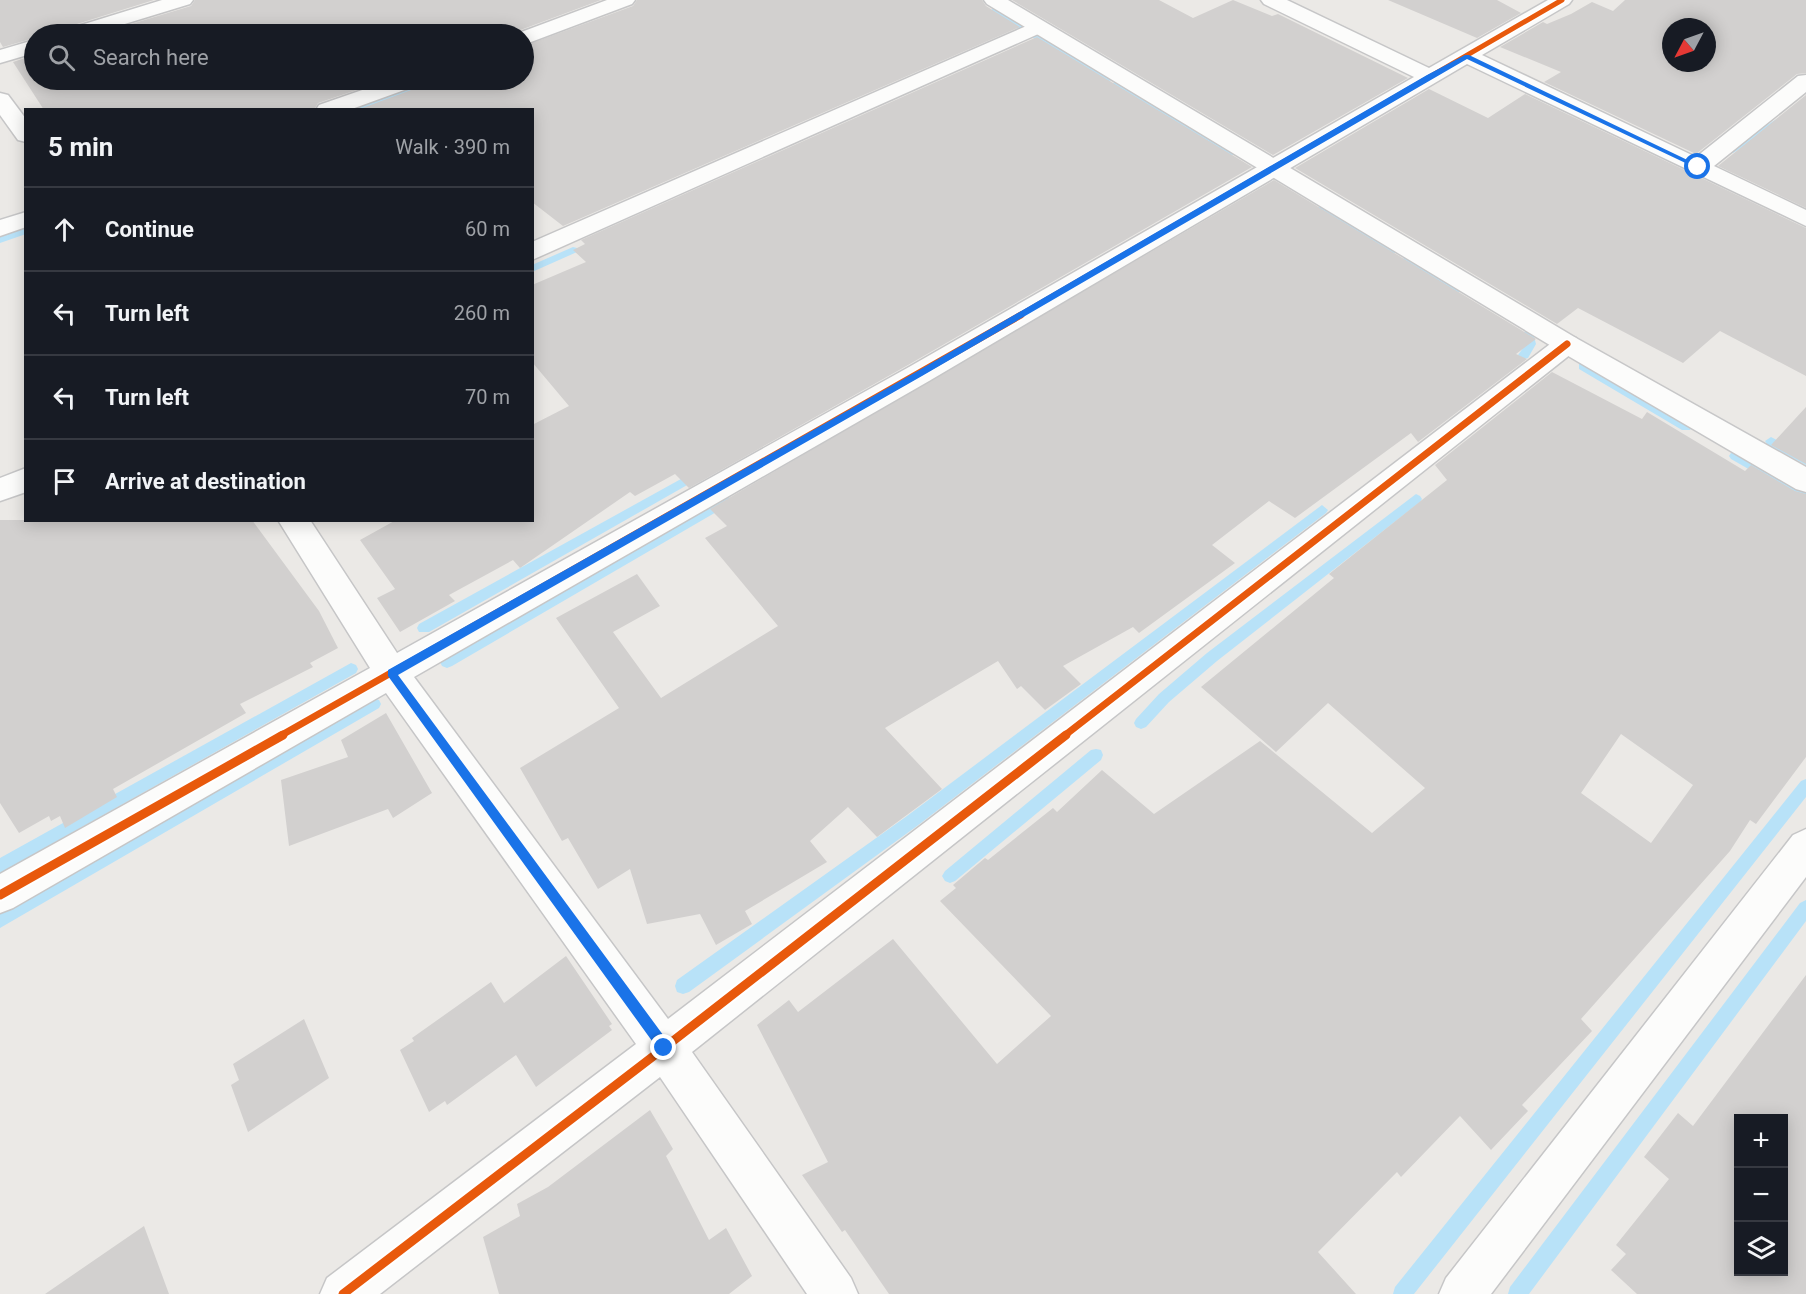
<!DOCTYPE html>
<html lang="en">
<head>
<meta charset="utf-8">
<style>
  :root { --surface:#171b24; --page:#20242c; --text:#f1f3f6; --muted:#9ea1a6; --line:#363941 }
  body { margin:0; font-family:Roboto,sans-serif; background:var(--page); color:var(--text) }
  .controls { position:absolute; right:18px; bottom:18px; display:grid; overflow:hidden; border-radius:0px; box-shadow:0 3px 15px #0003 }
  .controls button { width:54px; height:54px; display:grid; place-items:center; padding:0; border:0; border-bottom:2px solid var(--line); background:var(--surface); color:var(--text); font:30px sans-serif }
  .compass { position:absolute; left:1662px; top:18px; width:54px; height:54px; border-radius:50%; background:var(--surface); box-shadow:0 3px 15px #0003; rotate:229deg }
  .stop { position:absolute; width:18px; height:18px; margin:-14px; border:4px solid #1a73e8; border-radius:50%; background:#fff }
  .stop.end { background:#1a73e8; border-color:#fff; box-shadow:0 2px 6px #0008 }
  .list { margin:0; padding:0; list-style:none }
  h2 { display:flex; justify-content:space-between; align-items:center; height:78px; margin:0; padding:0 24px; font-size:26px }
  h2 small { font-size:20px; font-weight:400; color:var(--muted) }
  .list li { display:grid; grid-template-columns:39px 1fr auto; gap:18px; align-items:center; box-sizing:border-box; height:84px; padding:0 24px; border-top:2px solid var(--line) }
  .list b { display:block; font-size:22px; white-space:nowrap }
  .list em { font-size:20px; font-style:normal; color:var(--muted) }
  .icon { flex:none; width:33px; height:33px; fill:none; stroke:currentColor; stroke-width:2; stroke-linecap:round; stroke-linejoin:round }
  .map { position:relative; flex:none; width:1806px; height:1294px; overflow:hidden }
  .search { position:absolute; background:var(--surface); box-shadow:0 3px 15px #0003; left:24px; top:24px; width:510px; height:66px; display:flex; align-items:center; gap:15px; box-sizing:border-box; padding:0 21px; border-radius:33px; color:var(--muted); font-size:22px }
  .panel { position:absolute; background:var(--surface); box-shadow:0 3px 15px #0003; left:24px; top:108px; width:510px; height:414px; border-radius:0px }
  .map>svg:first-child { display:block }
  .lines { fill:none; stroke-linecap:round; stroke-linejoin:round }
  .stream { fill:#b8e2f8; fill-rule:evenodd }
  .building { fill:#d2d0cf; fill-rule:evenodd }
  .minor-casing { stroke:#c6c6c7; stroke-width:3 }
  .secondary-casing { stroke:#c7c7c8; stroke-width:3 }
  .minor { fill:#fcfcfb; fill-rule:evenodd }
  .secondary { fill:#fcfcfb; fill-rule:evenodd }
  .cycleway-far2-casing { stroke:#fff; stroke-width:8 }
  .cycleway-far1-casing { stroke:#fff; stroke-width:10 }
  .cycleway-casing { stroke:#fff; stroke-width:13 }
  .cycleway-far2 { stroke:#e8590c; stroke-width:5 }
  .cycleway-far1 { stroke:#e8590c; stroke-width:7 }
  .cycleway { stroke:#e8590c; stroke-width:9 }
  .route { fill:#1a73e8 }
</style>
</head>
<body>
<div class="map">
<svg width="1806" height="1294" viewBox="0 0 1806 1294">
  <rect width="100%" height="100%" fill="#ebe9e6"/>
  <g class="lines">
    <path class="stream" d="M992,9h6l30,20 -7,2 -29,-18z
      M1037,34l75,46 -7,2 -71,-43 -1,-2z
      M427,80h11l-75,30h-14z
      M1116,82l118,70 2,2 -8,2 -115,-69v-4z
      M1806,101v7l-73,45 -8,-2z
      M1321,206l76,43 1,2 -5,3 -4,-1 -71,-42 -2,-2z
      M26,227v7l-26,9v-7z
      M573,247l4,1v4l-45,20v-7z
      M1406,257l55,31 1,2 -5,3 -4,-1 -51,-30 -1,-2z
      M1528,329l5,4 3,11 -8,14 -4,1 -6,-4 8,-11 -3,-11z
      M1583,362l107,62 2,3 -2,3h-8l-103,-61v-6z
      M1771,437l35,18v10l-39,-21 -2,-3z
      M1735,452l71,39v11l-75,-43 -2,-3 2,-3z
      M699,469l4,1 2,3 -2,3 -274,156h-10l-2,-4 2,-4z
      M1416,494l4,2 2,3 -2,3 -203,159 -48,41 -23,25 -5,2 -5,-2 -2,-4 2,-4 23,-25 48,-41z
      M726,496l4,2 2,3 -2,3 -278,162 -5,2 -5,-2 -2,-4 2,-4z
      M1322,505l6,5 -2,3 -409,313 -228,166 -6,2 -6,-2 -2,-6 2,-6 230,-164z
      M351,663l5,2 2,4 -2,4 -356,200v-15z
      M374,698l5,2 2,4 -2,4 -379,220v-17z
      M1096,749l5,1 2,5 -2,5 -146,121 -5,2 -5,-2 -3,-5 3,-5 146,-121z
      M1806,779v18l-392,497h-21l2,-7 406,-506z
      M1806,900v21l-277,373h-21l2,-7 290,-384z"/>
  </g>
  <path class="building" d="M0,0h154l-90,28 -4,6h-26v4l-31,9 -3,-5z
    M195,0h406l-86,32 -1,2h-416l93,-28z
    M637,0h345l4,6 34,21 -457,199 -31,-24v-92h-175l62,-23 4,-7h101v-34l109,-40z
    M1012,0h147l34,18 40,-18 39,16 6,-2 130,64 -135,77z
    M1388,0h109l24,13 -44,25z
    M1625,0h181v73l-9,1 -101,80 -152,-72 17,-10 -61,-25 43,-25 4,2 24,-10 21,-12 21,9zM1671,27h36v36h-36z
    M1037,37l215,130 -344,198 -219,123 -14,-14 -40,22 -5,-4 -110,76 -7,-8 -64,35 6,6 -55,31 -23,-34 18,-9 -35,-49 36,-20h136v-95l37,-19 -37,-44v-77l54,-23 -13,-12 12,-6 -4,-4z
    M34,55v25h352l-68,23 -4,7h-270l-31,-48z
    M1429,89l59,29 37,-24 281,134v148l-86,-45 -37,32 -105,-55 -21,16 -262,-156z
    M1806,95v113l-88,-42z
    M1274,180l262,159 -20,15 11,5 -109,83 -7,-9 -116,85 -26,-17 -57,44 23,18 -96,70 -6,-6 -70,39 18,18 -36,26 -24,-24 -4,3 -19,-28 -113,67 57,61 -65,48 -29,-30 -38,34 17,21 -82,49 7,13 -36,21 -16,-31 -53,10 -17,-55 -32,20 -30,-51 -6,3 -42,-73 99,-60 -63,-90 81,-44 23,32 -47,26 48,66 117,-72 -73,-88 22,-12 -17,-17z
    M1552,372l90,47 5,-7 98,59 6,-6 44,26 11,3v263l-50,67 -6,-4 -20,31 -149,168 11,12 -70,74 6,6 -37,39 -31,-34 -59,61 -4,-5 -79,80 38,42h-467l-44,-64 -3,2 -40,-57 26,-13 -71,-137 32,-25 9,12 95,-73 104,125 54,-48 -111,-115 16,-13 -3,-3 32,-27 3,2 65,-52 4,4 45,-42 52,44 106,-73 112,92 53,-45 -97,-85 -52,49 -75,-65 133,-109 -5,-4 118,-94 -12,-15zM1621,734l72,51 -42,58 -70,-50z
    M1806,407v57l-35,-19z
    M0,520h252l67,91 19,37 -28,15 3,4 -73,37 6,9 -133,76 4,8 -52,31 -5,-12 -9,5 -2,-5 -30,17 -19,-30z
    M386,713l46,80 -39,25 -5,-9 -99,37 -8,-66 67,-23 -7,-17z
    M566,956l46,68 -3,2 3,4 -76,57 -20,-32 -69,50 -2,-4 -16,11 -29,-62 14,-9 -2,-3 79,-56 13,21z
    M1806,975v319h-169l-26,-24 15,-16 -10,-9 53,-66 -25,-22 34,-44 15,13zM1738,1119h46v153h-46z
    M304,1019l25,59 -81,54 -17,-47 8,-5 -6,-16z
    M650,1110l23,39 -7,7 43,84 17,-12 26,48 -23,18h-230l-16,-57 37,-21 -3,-12 31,-17z
    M144,1226l25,68h-124z"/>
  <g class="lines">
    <defs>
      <path id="minor" d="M162,0h31l-3,4 -98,30h-30l3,-4z
        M607,0h28l-3,4 -101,38 -7,2v-10h-8z
        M1261,0h26l142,68 119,-68h24l-3,4 -87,51 214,102 102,-81 8,-1v17l-92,74 92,44v16l-339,-162 -538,317 -515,296 254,342 890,-681 9,-3 9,3 4,6 -4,6 -884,702 159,226 7,16h-51l-147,-217 -280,217h-60l7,-16 309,-234 -250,-351 -373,215 -13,5v-39l370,-206 -92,-148h32l87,133 512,-286 505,-290 -150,-73z
        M1038,21l7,2 3,4 -3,4 -513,229v-18z
        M34,40v13l-34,10v-13z
        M391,80h30l-3,5 -69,25h-33l3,-5z
        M0,93l8,2 18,24v23l-8,-2 -18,-25z
        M26,212v15l-26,9v-16z
        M26,468v24l-26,9v-23z
        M1806,829v48l-315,417h-52l7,-16 347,-443z"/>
      <path id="secondary" d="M984,0h24l568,338 230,129v25l-10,-3 -238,-139 -571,-346z"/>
    </defs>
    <use href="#minor" class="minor-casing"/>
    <use href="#secondary" class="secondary-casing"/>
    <use href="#minor" class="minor"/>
    <use href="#secondary" class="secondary"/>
    <defs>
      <path id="cycleway-far2" d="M1018,316l544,-316"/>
      <path id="cycleway-far1" d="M280,736l741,-421
        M1064,736l503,-392"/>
      <path id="cycleway" d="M0,895l283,-160
        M343,1294l321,-246 402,-313"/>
    </defs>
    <use href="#cycleway-far2" class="cycleway-far2-casing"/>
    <use href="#cycleway-far1" class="cycleway-far1-casing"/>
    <use href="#cycleway" class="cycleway-casing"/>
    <use href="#cycleway-far2" class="cycleway-far2"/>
    <use href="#cycleway-far1" class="cycleway-far1"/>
    <use href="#cycleway" class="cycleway"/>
  </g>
  <path class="route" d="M1465,55h4l233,112 -6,1 -229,-109 -545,317 -524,299 271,368v9h-9l-272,-376v-6l528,-298 511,-297z"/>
</svg>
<div class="controls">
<button>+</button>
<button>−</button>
<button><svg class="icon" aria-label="layers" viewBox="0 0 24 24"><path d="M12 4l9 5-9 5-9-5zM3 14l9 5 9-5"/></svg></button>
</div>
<svg class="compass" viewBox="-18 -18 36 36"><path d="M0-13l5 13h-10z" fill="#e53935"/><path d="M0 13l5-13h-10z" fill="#9ea1a6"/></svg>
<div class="stop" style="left:1698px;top:167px"></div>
<div class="stop end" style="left:664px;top:1048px"></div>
<div class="search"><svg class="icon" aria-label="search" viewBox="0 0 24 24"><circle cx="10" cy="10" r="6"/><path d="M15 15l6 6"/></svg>Search here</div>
<section class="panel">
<h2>5 min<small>Walk · 390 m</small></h2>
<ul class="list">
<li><svg class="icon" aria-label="ahead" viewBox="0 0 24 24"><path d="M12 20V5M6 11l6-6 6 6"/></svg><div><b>Continue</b></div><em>60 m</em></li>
<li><svg class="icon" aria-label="left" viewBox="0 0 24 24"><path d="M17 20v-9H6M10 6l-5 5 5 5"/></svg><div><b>Turn left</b></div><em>260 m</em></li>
<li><svg class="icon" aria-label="left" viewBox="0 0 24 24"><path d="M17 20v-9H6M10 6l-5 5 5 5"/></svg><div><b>Turn left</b></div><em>70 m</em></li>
<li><svg class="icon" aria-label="arrive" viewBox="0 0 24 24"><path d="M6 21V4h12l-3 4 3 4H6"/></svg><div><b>Arrive at destination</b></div></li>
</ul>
</section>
</div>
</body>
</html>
